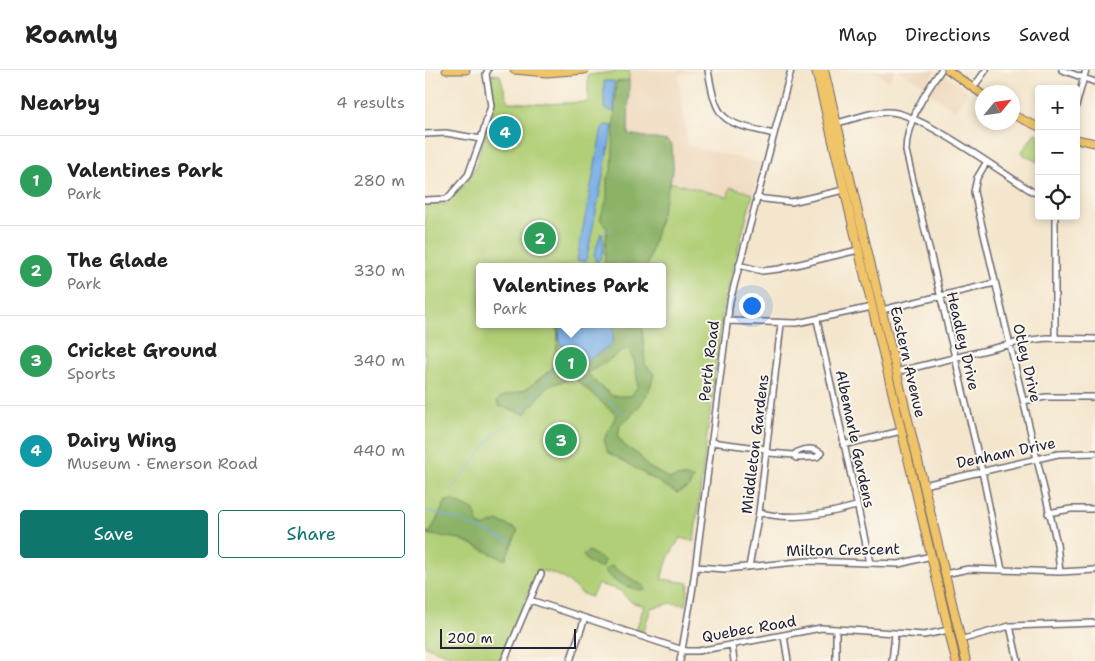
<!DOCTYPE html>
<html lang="en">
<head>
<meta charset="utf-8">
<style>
  :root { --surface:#fff; --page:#f2f2f2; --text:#222; --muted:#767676; --line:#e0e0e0; --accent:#0f766e }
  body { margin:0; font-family:"Shantell Sans",sans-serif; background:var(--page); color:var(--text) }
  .controls { position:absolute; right:15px; top:15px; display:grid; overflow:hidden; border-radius:5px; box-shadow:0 2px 8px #0003 }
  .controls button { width:45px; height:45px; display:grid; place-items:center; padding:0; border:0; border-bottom:1px solid var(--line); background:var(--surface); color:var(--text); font:25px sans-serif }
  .compass { position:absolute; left:550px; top:15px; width:45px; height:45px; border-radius:50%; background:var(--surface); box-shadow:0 2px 8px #0003; rotate:61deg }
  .scale { position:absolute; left:15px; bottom:12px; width:136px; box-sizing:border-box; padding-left:5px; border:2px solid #22223b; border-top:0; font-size:14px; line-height:18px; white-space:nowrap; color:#22223b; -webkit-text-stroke:4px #fbf7ec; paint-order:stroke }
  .you { position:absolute; left:326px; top:235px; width:18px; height:18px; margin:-12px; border:4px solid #fff; border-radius:50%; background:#1a73e8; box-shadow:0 0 0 8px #1a73e833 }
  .badge { display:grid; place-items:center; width:32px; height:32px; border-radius:50%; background:var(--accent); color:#fff; font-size:16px; font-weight:700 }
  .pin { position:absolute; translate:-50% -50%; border:2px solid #fff; box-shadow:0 1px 5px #0006 }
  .popup { position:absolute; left:51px; top:193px; width:190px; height:65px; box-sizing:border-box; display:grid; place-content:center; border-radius:5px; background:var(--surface); filter:drop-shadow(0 1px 4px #0005); font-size:16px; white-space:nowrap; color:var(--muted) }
  .popup b { font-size:19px; color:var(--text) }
  .popup::after { content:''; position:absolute; left:50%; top:100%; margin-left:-10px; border:10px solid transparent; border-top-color:var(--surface) }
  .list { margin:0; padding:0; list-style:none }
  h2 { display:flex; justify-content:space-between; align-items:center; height:65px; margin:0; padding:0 20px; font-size:21px }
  h2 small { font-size:16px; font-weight:400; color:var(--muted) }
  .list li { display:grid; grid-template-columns:32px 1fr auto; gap:15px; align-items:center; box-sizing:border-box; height:90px; padding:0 20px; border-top:1px solid var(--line) }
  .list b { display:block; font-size:19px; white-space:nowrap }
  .list p { margin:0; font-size:16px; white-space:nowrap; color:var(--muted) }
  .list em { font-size:16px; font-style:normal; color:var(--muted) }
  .actions { display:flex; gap:10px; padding:15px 20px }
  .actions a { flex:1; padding:11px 0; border:1px solid var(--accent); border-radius:5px; text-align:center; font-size:18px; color:var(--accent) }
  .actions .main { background:var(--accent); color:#fff }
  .icon { flex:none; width:28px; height:28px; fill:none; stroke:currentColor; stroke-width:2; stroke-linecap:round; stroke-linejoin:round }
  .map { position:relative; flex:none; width:670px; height:591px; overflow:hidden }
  header { display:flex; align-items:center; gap:30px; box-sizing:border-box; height:70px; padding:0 25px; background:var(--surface); border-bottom:1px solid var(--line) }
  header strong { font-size:24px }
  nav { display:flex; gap:28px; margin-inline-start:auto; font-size:18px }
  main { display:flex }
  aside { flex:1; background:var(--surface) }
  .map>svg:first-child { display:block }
  .built { fill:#eed7bb }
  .green { fill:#b1cf77; stroke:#6a7859; fill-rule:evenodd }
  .forest { fill:#8cb268; stroke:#576a52; fill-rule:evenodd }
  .water { fill:#79afe7; stroke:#4e6891 }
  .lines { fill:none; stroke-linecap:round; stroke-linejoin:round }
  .stream { stroke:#79afe7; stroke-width:1 }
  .minor-casing { stroke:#6c676e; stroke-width:8 }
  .major-casing { stroke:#6c676e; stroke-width:9 }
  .highway-casing { stroke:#6c676e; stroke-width:10 }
  .minor { stroke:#fff; stroke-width:5 }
  .major { stroke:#f0c469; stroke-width:7 }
  .highway { stroke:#f0c469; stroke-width:8 }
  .labels { text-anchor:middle; stroke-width:4; stroke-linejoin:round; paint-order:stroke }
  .street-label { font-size:15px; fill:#22223b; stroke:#fbf7ec }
</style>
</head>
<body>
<header>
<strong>Roamly</strong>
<nav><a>Map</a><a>Directions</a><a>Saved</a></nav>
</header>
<main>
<aside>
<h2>Nearby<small>4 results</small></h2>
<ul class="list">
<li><span class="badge" style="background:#2e9e5b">1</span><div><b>Valentines Park</b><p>Park</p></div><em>280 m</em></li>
<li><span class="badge" style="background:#2e9e5b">2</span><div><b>The Glade</b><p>Park</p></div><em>330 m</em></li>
<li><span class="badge" style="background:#2e9e5b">3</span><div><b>Cricket Ground</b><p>Sports</p></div><em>340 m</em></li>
<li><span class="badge" style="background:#0f9aa8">4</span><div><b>Dairy Wing</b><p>Museum · Emerson Road</p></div><em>440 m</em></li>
</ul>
<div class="actions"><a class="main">Save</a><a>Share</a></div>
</aside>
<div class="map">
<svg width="670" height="591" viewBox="0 0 670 591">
  <rect width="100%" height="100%" fill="#fbf7ec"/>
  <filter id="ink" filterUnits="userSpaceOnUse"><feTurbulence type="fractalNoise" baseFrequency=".02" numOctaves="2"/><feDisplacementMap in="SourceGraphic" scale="10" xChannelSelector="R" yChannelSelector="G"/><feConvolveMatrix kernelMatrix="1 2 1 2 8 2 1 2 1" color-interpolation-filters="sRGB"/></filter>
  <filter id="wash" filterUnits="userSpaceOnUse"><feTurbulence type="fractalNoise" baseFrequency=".0096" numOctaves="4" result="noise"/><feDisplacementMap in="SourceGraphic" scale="20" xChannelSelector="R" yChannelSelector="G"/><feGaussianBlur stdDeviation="1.12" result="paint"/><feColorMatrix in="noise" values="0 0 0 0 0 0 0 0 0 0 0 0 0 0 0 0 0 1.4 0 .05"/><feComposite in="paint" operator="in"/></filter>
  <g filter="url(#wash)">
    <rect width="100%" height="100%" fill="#f4e6cd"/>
    <path class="built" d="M204,0h73l-24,5 10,71 74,17 -4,6 -5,25 -91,73h-15l26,-97 -1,-25 -5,-4 -39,-7z
      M445,0h25l-6,11z
      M471,0h39l-9,15z
      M518,3l25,18 -13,19 -26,-17z"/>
    <path class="green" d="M204,0l-1,64 39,7 5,4 1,25 -3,12 58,15 2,-10 23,7 -29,106 -30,241 -14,-3 -11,18 -8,23 28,4 -3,22 -15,-2 -20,5 -8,24 -7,-2 8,-24 -13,-4 -12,-12 -21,-6 -7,13c-11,-3 -15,-9 -23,-15 -8,-8 -20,-10 -30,-12l-39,91h-34l-40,-15v-441l9,-3 11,3 23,-24 8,-16 18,-60 -4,-31 10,1 8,27 34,2 46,-2v-27zM55,197h182v57h-182z
      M610,63l4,1v29l-18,-10z"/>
    <path class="forest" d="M204,10l-1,54 39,7 5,4 1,25 -26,97h-43l3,-39 -7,-9 7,-20v-21l5,-9 4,-87z
      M132,254h4l-3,15 23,25 28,-18 5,-22h28l3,40 9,10c-4,20 -17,39 -34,51l-2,12 7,9 15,10 7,10 23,13 9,-3 14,2 -4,9 -12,6 -69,-41 -4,-12 12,-25 -42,-37 -26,8 -23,28 -26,-8 -2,-5 4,-4 24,-7 27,-21 6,-30zM203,278l7,15 3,23 -7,10h-18l-16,-12 -9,-11z
      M26,430l23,10 5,15 4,2 15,-6 20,9 -13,30 -45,-21 -35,-5v-3l5,2 16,-32z
      M164,481l16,10 -3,7c-9,-2 -15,-5 -19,-13z
      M186,496l34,21 1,3c-11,1 -38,-9 -41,-20z"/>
    <path class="water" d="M179,11h10v31l-10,-4z
      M180,55l8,1 -27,136 -9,-2 25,-132z
      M176,163c5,7 3,25 -5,30l-2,-8z
      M136,254h53c-1,6 0,15 -3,20 -2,3 -24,16 -30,20 -15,-14 -26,-17 -20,-40z"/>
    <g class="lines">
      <path class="stream" d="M186,159h1
        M178,165l6,-5
        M174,192l2,5
        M144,289l9,12v4l46,39
        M26,420l45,-57 21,-17 35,-43 20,-17
        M0,440l34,10 52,22"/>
    </g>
  </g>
  <g filter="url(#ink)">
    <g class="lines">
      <defs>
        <path id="minor" d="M283,0c9,54 15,52 66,64
          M516,0c-16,23 -35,52 -35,81l76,320 20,99
          M637,0l33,12
          M548,18l13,-18
          M651,36l10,-36
          M412,53c17,-4 36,-12 53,-11 31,1 112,61 143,80l6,1
          M0,64l21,-1 35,6
          M561,93l-9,15 -3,14 83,352 3,28
          M331,128l35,4 53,-12
          M0,130l22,-1 21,-24 13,-36 10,-33 -5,-32 2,-4
          M314,195l23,6 17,-2 79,-19
          M457,240l113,-27
          M392,250l53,243
          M302,251l70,2 75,-16
          M630,268v-122
          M471,302l128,-31 23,-3 48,1
          M598,331l23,-4h49
          M286,372l54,7 4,4 25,2 2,3 21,-1 4,-4c-8,-6 -21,-5 -27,2
          M418,375l58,-14
          M499,415l134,-31 37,-1
          M334,442c29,10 68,2 97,-6
          M623,443l23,-4h24
          M271,497l29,2 83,-8 91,3 32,-8
          M324,497l10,-55 22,-188
          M520,504l23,-5 92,3 35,-2
          M105,530l156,51h12l123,-23 103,7 25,-5
          M585,556l8,35
          M359,566l4,25
          M535,570l50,-14 85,-3
          M307,575l2,16
          M79,591l37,-87
          M145,591l15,-43
          M255,591l12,-68 38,-292 61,-231
          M411,591v-32
          M467,591l3,-27"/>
        <path id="major" d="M21,0h20
          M89,0l33,3 38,-3
          M523,0l35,25
          M588,45l26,12
          M651,69l19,4"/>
        <path id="highway" d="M391,0l140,591
          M399,0l142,591"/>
      </defs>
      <use href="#minor" class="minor-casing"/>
      <use href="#major" class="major-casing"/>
      <use href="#highway" class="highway-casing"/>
      <use href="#minor" class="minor"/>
      <use href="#major" class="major"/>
      <use href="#highway" class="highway"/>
    </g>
  </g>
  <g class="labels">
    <g class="street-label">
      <text transform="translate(538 271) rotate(77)" y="5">Headley Drive</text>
      <text transform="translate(284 291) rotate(-83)" y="5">Perth Road</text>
      <text transform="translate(483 292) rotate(77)" y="5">Eastern Avenue</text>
      <text transform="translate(602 293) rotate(77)" y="5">Otley Drive</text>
      <text transform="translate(430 369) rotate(78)" y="5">Albemarle Gardens</text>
      <text transform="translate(330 374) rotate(-83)" y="5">Middleton Gardens</text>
      <text transform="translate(581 383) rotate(-12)" y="5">Denham Drive</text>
      <text transform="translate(418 480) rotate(-1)" y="5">Milton Crescent</text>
      <text transform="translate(324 559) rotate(-10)" y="5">Quebec Road</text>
    </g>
  </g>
</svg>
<div class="controls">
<button>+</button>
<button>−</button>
<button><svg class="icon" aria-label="locate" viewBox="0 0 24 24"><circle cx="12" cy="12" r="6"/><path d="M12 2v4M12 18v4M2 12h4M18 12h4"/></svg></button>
</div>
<svg class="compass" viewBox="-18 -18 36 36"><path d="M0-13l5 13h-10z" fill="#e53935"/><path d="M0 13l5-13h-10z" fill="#767676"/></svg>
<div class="scale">200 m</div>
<div class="you"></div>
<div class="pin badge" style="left:146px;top:293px;background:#2e9e5b">1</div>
<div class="popup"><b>Valentines Park</b>Park</div>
<div class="pin badge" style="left:115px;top:168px;background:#2e9e5b">2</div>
<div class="pin badge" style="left:136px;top:370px;background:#2e9e5b">3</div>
<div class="pin badge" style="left:80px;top:62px;background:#0f9aa8">4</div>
</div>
</main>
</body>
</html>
